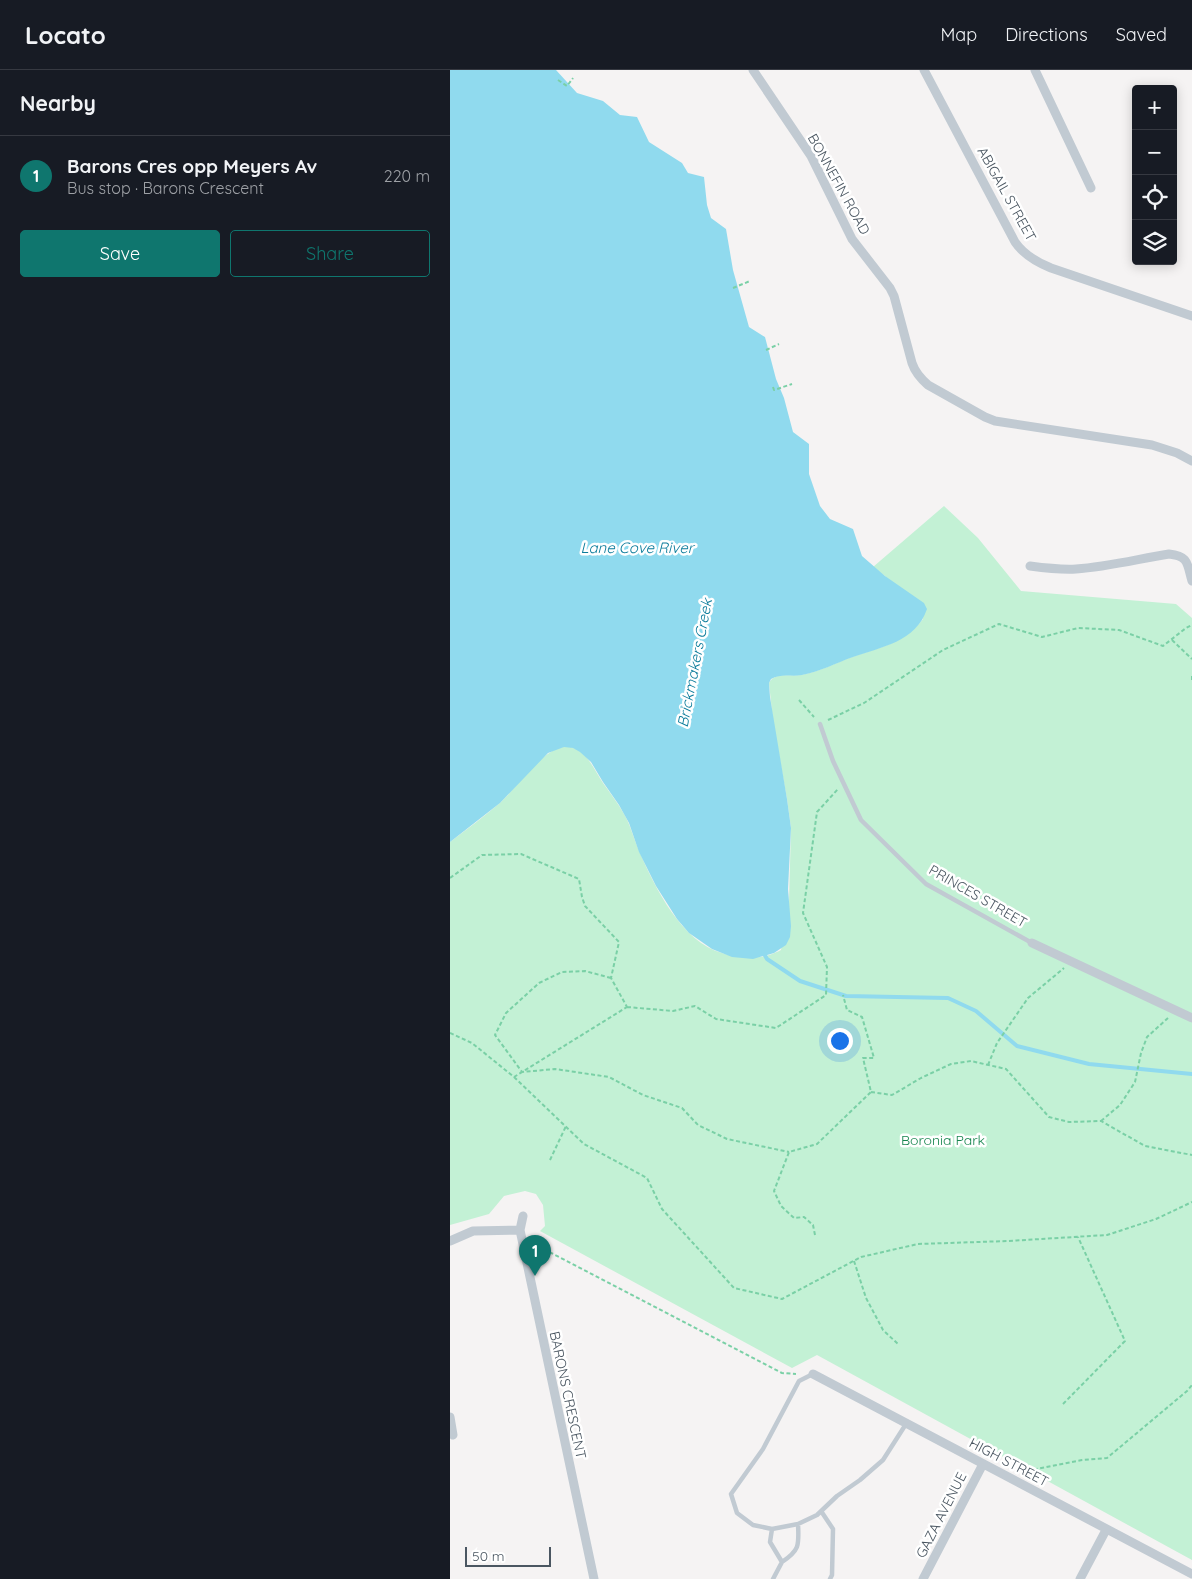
<!DOCTYPE html>
<html lang="en">
<head>
<meta charset="utf-8">
<style>
  :root { --surface:#171b24; --page:#20242c; --text:#f1f3f6; --muted:#9ea1a6; --line:#363941; --accent:#0f766e }
  body { margin:0; font-family:Quicksand,sans-serif; background:var(--page); color:var(--text) }
  .controls { position:absolute; right:15px; top:15px; display:grid; overflow:hidden; border-radius:5px; box-shadow:0 2px 12px #0003 }
  .controls button { width:45px; height:45px; display:grid; place-items:center; padding:0; border:0; border-bottom:1px solid var(--line); background:var(--surface); color:var(--text); font:25px sans-serif }
  .scale { position:absolute; left:15px; bottom:12px; width:86px; box-sizing:border-box; padding-left:5px; border:2px solid #4a5661; border-top:0; font-size:14px; line-height:18px; white-space:nowrap; color:#4a5661; -webkit-text-stroke:4px #fff; paint-order:stroke }
  .you { position:absolute; left:389px; top:970px; width:18px; height:18px; margin:-12px; border:4px solid #fff; border-radius:50%; background:#1a73e8; box-shadow:0 0 0 8px #1a73e833 }
  .badge { display:grid; place-items:center; width:32px; height:32px; border-radius:50%; background:var(--accent); color:#fff; font-size:16px; font-weight:700 }
  .pin { position:absolute; translate:-50% -41px; filter:drop-shadow(0 1px 2px #0008) }
  .pin::after { content:''; position:absolute; top:26px; width:18px; height:15px; background:inherit; clip-path:polygon(0 0,100% 0,50% 100%) }
  .list { margin:0; padding:0; list-style:none }
  h2 { display:flex; justify-content:space-between; align-items:center; height:65px; margin:0; padding:0 20px; font-size:21px }
  h2 small { font-size:16px; font-weight:400; color:var(--muted) }
  .list li { display:grid; grid-template-columns:32px 1fr auto; gap:15px; align-items:center; box-sizing:border-box; height:80px; padding:0 20px; border-top:1px solid var(--line) }
  .list b { display:block; font-size:19px; white-space:nowrap }
  .list p { margin:0; font-size:16px; white-space:nowrap; color:var(--muted) }
  .list em { font-size:16px; font-style:normal; color:var(--muted) }
  .actions { display:flex; gap:10px; padding:15px 20px }
  .actions a { flex:1; padding:11px 0; border:1px solid var(--accent); border-radius:5px; text-align:center; font-size:18px; color:var(--accent) }
  .actions .main { background:var(--accent); color:#fff }
  .icon { flex:none; width:28px; height:28px; fill:none; stroke:currentColor; stroke-width:2; stroke-linecap:round; stroke-linejoin:round }
  .map { position:relative; flex:none; width:742px; height:1509px; overflow:hidden }
  header { display:flex; align-items:center; gap:30px; box-sizing:border-box; height:70px; padding:0 25px; background:var(--surface); border-bottom:1px solid var(--line) }
  header strong { font-size:24px }
  nav { display:flex; gap:28px; margin-inline-start:auto; font-size:18px }
  main { display:flex }
  aside { flex:1; background:var(--surface) }
  .map>svg:first-child { display:block }
  .green { fill:#c3f1d5 }
  .water { fill:#90daee }
  .lines { fill:none; stroke-linecap:round; stroke-linejoin:round }
  .stream { stroke:#90daee; stroke-width:4 }
  .path { stroke:#7ad0a6; stroke-width:2; stroke-dasharray:4 2.5; stroke-linecap:butt }
  .service { stroke:#c1cad2; stroke-width:4.5 }
  .minor { stroke:#c1cad2; stroke-width:9 }
  .labels { text-anchor:middle; stroke-width:5; stroke-linejoin:round; paint-order:stroke }
  .street-label { font-size:14px; fill:#4a5661; stroke:#fff }
  .park-label { font-size:14px; fill:#17864f; stroke:#fff }
  .water-label { font-size:15px; font-style:italic; fill:#0c7c9b; stroke:#fff }
</style>
</head>
<body>
<header>
<strong>Locato</strong>
<nav><a>Map</a><a>Directions</a><a>Saved</a></nav>
</header>
<main>
<aside>
<h2>Nearby<small></small></h2>
<ul class="list">
<li><span class="badge">1</span><div><b>Barons Cres opp Meyers Av</b><p>Bus stop · Barons Crescent</p></div><em>220 m</em></li>
</ul>
<div class="actions"><a class="main">Save</a><a>Share</a></div>
</aside>
<div class="map">
<svg width="742" height="1509" viewBox="0 0 742 1509">
  <rect width="100%" height="100%" fill="#f5f3f3"/>
  <path class="green" d="M494,436l34,32 43,53 155,13 16,14v942l-375,-205 -25,13 -252,-137 5,-5 -2,-21 -7,-11 -11,-3 -21,5 -15,18 -39,11v-383c17,-13 35,-26 51,-40 16,-15 41,-52 62,-55 21,-3 30,21 40,36 7,10 15,20 21,31 7,12 10,26 16,39 15,35 42,89 82,100 5,2 10,2 15,2 20,3 26,4 44,-5l8,-49 2,-73 -4,-29 -14,-78 -4,-38c6,-12 21,-6 32,-8 18,-3 34,-12 51,-18 28,-10 51,-13 71,-38l-38,-43 -12,-9z"/>
  <path class="water" d="M0,0h106l21,23 26,8 17,14 17,2 12,25 33,21 6,10 16,4 3,28 4,13 15,11 7,41 16,57 16,10 11,42 8,19 9,34 16,12v30l11,32 10,13 23,10 9,27 23,20 39,27 3,6c-11,33 -46,38 -74,48 -17,6 -34,15 -51,18 -11,2 -21,-2 -31,4l-2,4 1,14 17,102 4,29 -3,61 3,37 -1,11 -4,8 -12,8 -21,6 -21,-2 -20,-8 -23,-16 -12,-14 -21,-33 -17,-34 -10,-29 -10,-18 -16,-23 -12,-20 -11,-10 -7,-4 -9,-1 -16,6 -48,50 -50,39z"/>
  <g class="lines">
    <path class="stream" d="M313,882l4,7 33,22 46,15 102,2 28,13 41,35 72,18 103,10"/>
    <path class="path" d="M108,10l9,6 6,-8
      M283,218l17,-7
      M316,280l13,-6
      M323,317l1,3 18,-6
      M722,570l20,19
      M742,610v-4
      M349,630l15,17
      M378,650l36,-17 79,-53 56,-26 43,13 36,-9 41,2 44,16 23,-18 6,-3
      M0,808l32,-23 39,-1 58,25 3,18 3,9 34,36 -8,36 16,29
      M161,908l-26,-7 -23,1 -23,11 -33,30 -11,22 27,37 33,-3 54,8 34,18 39,13 16,17 29,14 62,13
      M177,937l46,4 22,-5 21,13 60,9 50,-33 1,-28 -24,-54 14,-101 21,-23
      M0,963l22,10 42,34 113,-70
      M538,995l9,-22 31,-45 36,-30
      M64,1007l70,67 63,34 15,31 72,79 48,11 79,-42 57,-13 90,-3 99,-6 49,-16 36,-17
      M421,1022l21,3 29,-17 30,-14 20,-3 35,8 43,48 20,5 32,-1 44,25 47,9
      M651,1051l19,-16 15,-23 6,-29 6,-16 21,-19
      M100,1090l16,-34
      M365,1165l-2,-10 -9,-8 -10,1 -13,-12 -7,-15 15,-39 28,-8 54,-52 -8,-34h11l-12,-41 -15,-7 -4,-15
      M83,1172l3,3 246,128 14,1
      M404,1191l12,37 17,32 16,15
      M613,1334l62,-63 -47,-104
      M571,1402l61,-12 25,-2 80,-67 5,-6"/>
    <path class="service" d="M370,654l13,37 28,59 65,64 106,59
      M363,1304l-14,7 -36,68 -32,45 6,19 16,12 19,4 26,-5 19,-9 20,-19 23,-16 23,-20 23,-36
      M371,1441l12,18 -1,46 -2,4
      M322,1459l-2,13 12,20 -9,17
      M332,1492c18,-12 17,-17 16,-38"/>
    <path class="minor" d="M303,0l58,86 41,83 38,49 4,8 18,67c3,9 8,15 16,22l57,32 10,4 157,24 25,8 15,8
      M474,0l91,172c9,13 21,20 36,26l141,48
      M585,0l56,118
      M580,496c15,2 30,4 46,3 31,-2 62,-10 93,-15 20,2 18,10 23,27
      M582,873l160,75
      M73,1146l-3,14 74,349
      M0,1171l23,-10 47,-1
      M363,1304l379,200
      M0,1347l3,18
      M473,1509l60,-115
      M630,1509l26,-49"/>
  </g>
  <g class="labels">
    <g class="street-label">
      <text transform="translate(389 114) rotate(61)" y="5">BONNEFIN ROAD</text>
      <text transform="translate(557 124) rotate(61)" y="5">ABIGAIL STREET</text>
      <text transform="translate(528 826) rotate(30)" y="5">PRINCES STREET</text>
      <text transform="translate(118 1325) rotate(78)" y="5">BARONS CRESCENT</text>
      <text transform="translate(559 1392) rotate(28)" y="5">HIGH STREET</text>
      <text transform="translate(491 1445) rotate(-63)" y="5">GAZA AVENUE</text>
    </g>
    <g class="park-label">
      <text x="493" y="1075">Boronia Park</text>
    </g>
    <g class="water-label">
      <text x="187" y="483">Lane Cove River</text>
      <text transform="translate(245 593) rotate(-79)" y="5">Brickmakers Creek</text>
    </g>
  </g>
</svg>
<div class="controls">
<button>+</button>
<button>−</button>
<button><svg class="icon" aria-label="locate" viewBox="0 0 24 24"><circle cx="12" cy="12" r="6"/><path d="M12 2v4M12 18v4M2 12h4M18 12h4"/></svg></button>
<button><svg class="icon" aria-label="layers" viewBox="0 0 24 24"><path d="M12 4l9 5-9 5-9-5zM3 14l9 5 9-5"/></svg></button>
</div>
<div class="scale">50 m</div>
<div class="you"></div>
<div class="pin badge" style="left:85px;top:1206px">1</div>
</div>
</main>
</body>
</html>
